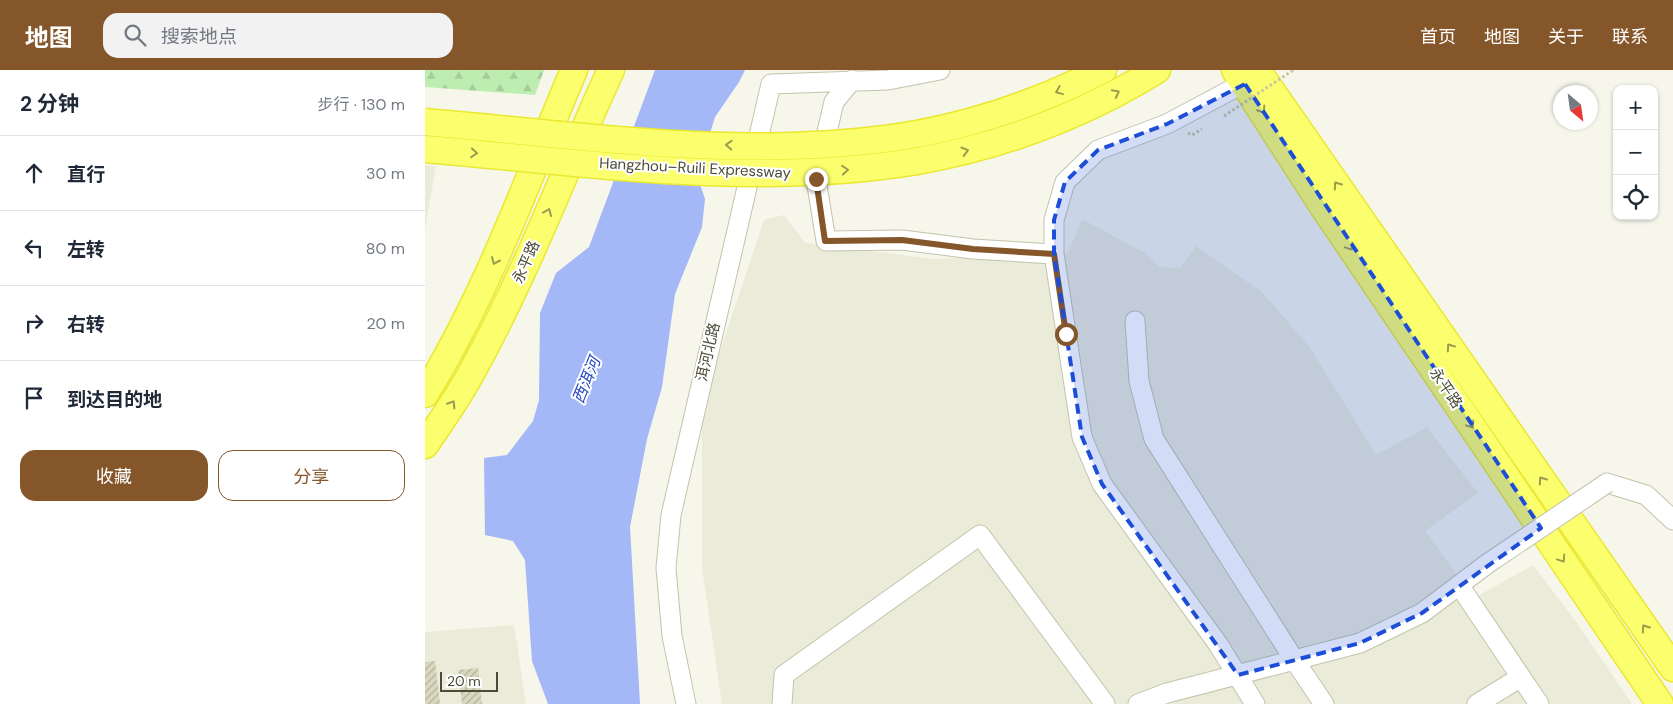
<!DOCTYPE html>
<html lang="zh">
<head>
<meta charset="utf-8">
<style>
  :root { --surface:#fff; --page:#f2f2f3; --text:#1f2937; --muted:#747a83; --line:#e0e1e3; --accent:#84562a }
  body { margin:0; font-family:"DM Sans","Noto Sans SC",sans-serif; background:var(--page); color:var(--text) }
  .controls { position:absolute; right:15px; top:15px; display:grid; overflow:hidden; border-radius:10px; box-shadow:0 1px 4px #0004 }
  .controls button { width:45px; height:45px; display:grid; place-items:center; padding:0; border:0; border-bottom:1px solid var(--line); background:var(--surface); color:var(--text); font:25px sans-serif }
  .compass { position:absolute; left:1128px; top:15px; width:45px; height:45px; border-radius:50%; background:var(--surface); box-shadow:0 1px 4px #0004; rotate:151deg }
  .scale { position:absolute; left:15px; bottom:12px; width:58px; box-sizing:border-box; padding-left:5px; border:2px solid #4c4b38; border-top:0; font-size:14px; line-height:18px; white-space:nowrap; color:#4c4b38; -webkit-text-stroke:4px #fff; paint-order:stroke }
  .stop { position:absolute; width:15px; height:15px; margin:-11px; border:4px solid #84562a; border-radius:50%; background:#fff }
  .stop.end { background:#84562a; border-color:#fff; box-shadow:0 1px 5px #0008 }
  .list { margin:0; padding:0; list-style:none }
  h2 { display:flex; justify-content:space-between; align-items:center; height:65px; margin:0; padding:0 20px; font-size:21px }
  h2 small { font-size:16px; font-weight:400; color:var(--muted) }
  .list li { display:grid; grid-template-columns:32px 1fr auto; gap:15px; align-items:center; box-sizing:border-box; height:75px; padding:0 20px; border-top:1px solid var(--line) }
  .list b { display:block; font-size:19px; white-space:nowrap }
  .list em { font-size:16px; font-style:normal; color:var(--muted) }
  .actions { display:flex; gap:10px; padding:15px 20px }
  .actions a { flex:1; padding:11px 0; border:1px solid var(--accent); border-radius:15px; text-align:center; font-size:18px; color:var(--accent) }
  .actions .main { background:var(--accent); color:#fff }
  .icon { flex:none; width:28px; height:28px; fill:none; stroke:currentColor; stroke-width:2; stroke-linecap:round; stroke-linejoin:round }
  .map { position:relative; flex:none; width:1248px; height:634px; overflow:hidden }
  header { display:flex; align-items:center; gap:30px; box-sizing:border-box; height:70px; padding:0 25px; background:var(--accent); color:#fff }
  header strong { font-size:24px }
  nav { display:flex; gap:28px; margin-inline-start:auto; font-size:18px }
  .search { width:350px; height:45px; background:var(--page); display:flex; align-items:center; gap:12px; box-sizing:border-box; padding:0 18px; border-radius:15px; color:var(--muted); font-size:19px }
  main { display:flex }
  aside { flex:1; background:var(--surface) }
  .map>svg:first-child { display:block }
  .residential { fill:#eaebd9 }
  .forest { fill:url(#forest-firs) }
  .water { fill:#a4b7f7 }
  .building { fill:url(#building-hatch) }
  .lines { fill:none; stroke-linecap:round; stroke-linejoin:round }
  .minor-casing { stroke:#c3c3ac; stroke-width:21 }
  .highway-casing { stroke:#eae831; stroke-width:29 }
  .path { stroke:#c6c69c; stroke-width:3; stroke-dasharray:2.5 2.5; stroke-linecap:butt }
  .minor { stroke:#fff; stroke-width:19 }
  .highway { stroke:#fcff6d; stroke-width:26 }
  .minor-bridge-casing { stroke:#c3c3ac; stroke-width:21; stroke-linecap:butt }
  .highway-bridge-casing { stroke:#eae831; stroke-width:29; stroke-linecap:butt }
  .path-bridge { stroke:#c6c69c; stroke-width:3; stroke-dasharray:2.5 2.5; stroke-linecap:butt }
  .minor-bridge { stroke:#fff; stroke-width:19 }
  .highway-bridge { stroke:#fcff6d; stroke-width:26 }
  .oneway { stroke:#9b9c50 }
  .route { stroke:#84562a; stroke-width:6 }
  .marked { fill:#1d4ed8; fill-opacity:0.2; stroke:#1d4ed8; stroke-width:4; stroke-dasharray:10 6; stroke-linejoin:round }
  .labels { text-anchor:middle; stroke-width:4; stroke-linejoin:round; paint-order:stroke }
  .street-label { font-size:15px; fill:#4c4b38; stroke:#fff }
  .water-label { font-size:16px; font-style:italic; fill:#2649c2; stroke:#fff }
</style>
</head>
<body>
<header>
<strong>地图</strong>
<div class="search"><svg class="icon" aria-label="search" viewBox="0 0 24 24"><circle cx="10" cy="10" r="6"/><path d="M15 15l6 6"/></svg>搜索地点</div>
<nav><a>首页</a><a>地图</a><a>关于</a><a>联系</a></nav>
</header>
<main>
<aside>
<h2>2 分钟<small>步行 · 130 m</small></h2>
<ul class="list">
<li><svg class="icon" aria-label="ahead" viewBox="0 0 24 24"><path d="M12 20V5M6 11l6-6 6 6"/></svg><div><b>直行</b></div><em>30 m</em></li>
<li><svg class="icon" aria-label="left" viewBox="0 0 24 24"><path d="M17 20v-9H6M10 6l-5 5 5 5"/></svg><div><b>左转</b></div><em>80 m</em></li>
<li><svg class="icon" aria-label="right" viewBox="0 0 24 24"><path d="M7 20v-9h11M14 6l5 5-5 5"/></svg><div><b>右转</b></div><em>20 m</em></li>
<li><svg class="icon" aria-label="arrive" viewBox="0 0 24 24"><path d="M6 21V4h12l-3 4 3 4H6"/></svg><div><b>到达目的地</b></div></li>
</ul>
<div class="actions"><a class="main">收藏</a><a>分享</a></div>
</aside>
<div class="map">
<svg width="1248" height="634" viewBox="0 0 1248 634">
  <defs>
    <pattern id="forest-firs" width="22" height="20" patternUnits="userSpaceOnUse" patternTransform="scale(1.25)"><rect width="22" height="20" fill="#bdedb1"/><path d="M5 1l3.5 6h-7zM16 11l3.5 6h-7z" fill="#a4cd99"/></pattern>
    <pattern id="building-hatch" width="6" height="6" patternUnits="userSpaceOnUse" patternTransform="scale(1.25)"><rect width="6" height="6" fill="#d9d8bf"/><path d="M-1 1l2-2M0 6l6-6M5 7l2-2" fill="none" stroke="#b2b19c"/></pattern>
  </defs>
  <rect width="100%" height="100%" fill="#f6f6eb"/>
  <path class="residential" d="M0,95l11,1 -11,64z
    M359,145l21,28 128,16 135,-6 14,-34 63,34 14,14 21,1 16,-22 66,46 49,57 65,106 51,-28 51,66 -53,38 49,67 59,-33 42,55 57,84h-910l-20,-136v-163l62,-185z
    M89,555l12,79h-101v-72z"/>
  <path class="forest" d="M0,0h119l-9,25 -110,-8z"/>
  <path class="water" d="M230,0h90l-6,12 -24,35 -18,58 8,24 -3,28 -27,67 -13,93 -15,52 -17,88 10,177h-92l-16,-43 -7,-101 -12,-19 -28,-6 -1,-77 23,-3 26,-34 6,-21 1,-87 16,-40 33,-26z"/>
  <path class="building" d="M10,591l5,43h-15v-42z
    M53,598l4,36h-20l-4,-34z"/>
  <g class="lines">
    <defs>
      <path id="minor" d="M830,7l-88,47 -69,26 -33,32 -11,38v34l28,183 20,47 116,160 37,60
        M427,10l-18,22 -18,77 10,62 76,-1 71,9 81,5
        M710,251l4,60 15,58 141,222 29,43
        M1182,413l39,12 27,25
        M1034,515l80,119
        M261,634l-14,-68 -6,-68 5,-53 100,-431 117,-4 52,-10
        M357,634l2,-29 196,-140 125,169
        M713,634l29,-11 193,-50 62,-30 65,-49
        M1052,634l44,-27"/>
      <path id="highway" d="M810,0l87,135 338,499
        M832,0l416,598
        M492,64c65,-12 127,-34 186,-64
        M492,91c85,-15 167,-46 240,-91
        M0,324c63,-102 102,-214 149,-324
        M0,375c17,-25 35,-50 49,-77 53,-96 91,-199 137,-298"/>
    </defs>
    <use href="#minor" class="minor-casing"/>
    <use href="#highway" class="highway-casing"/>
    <path class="path" d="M867,1l1,-1
      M763,63l4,2 10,-6"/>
    <use href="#minor" class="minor"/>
    <use href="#highway" class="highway"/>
    <defs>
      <path id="minor-bridge" d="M1062,494l120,-81"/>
      <path id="highway-bridge" d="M0,52c161,14 332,40 492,12
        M0,79c162,14 331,39 492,12"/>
    </defs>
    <use href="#minor-bridge" class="minor-bridge-casing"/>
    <use href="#highway-bridge" class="highway-bridge-casing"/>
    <path class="path-bridge" d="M799,46l68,-45"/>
    <use href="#minor-bridge" class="minor-bridge"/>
    <use href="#highway-bridge" class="highway-bridge"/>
  </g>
  <defs><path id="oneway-chevron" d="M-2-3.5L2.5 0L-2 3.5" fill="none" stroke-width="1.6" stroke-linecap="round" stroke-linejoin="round" transform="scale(1.25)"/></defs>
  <g class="oneway">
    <use href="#oneway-chevron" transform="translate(634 21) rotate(158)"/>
    <use href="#oneway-chevron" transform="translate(691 23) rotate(-27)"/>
    <use href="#oneway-chevron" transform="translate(837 40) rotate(57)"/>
    <use href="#oneway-chevron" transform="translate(304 75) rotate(-177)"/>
    <use href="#oneway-chevron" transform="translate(540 81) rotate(-16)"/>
    <use href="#oneway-chevron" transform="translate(49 83) rotate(5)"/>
    <use href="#oneway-chevron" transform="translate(420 100) rotate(-5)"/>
    <use href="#oneway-chevron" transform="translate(912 115) rotate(-125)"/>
    <use href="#oneway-chevron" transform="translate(123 142) rotate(-67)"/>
    <use href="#oneway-chevron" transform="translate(925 177) rotate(56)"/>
    <use href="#oneway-chevron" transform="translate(70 191) rotate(114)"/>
    <use href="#oneway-chevron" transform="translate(1025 277) rotate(-125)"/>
    <use href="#oneway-chevron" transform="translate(27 334) rotate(-58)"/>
    <use href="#oneway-chevron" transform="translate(1046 355) rotate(56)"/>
    <use href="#oneway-chevron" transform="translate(1117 410) rotate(-125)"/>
    <use href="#oneway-chevron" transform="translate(1137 489) rotate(56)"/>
    <use href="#oneway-chevron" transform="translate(1220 558) rotate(-125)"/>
  </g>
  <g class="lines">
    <path class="route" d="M391,109l9,62 77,-1 71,9 81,5 12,80"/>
  </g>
  <path class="marked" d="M820,14l296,444 -119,85 -62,30 -122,32 -136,-191 -20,-47 -28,-183v-34l11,-38 33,-32 69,-26z"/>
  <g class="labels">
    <g class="street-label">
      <text transform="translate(270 98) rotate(3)" y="5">Hangzhou–Ruili Expressway</text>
      <text transform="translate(101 192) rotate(-66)" y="5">永平路</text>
      <text transform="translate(283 282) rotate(-77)" y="5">洱河北路</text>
      <text transform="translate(1021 318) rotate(56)" y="5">永平路</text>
    </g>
    <g class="water-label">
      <text transform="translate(161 310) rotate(-68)" y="6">西洱河</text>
    </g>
  </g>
</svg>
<div class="controls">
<button>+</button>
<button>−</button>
<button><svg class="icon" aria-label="locate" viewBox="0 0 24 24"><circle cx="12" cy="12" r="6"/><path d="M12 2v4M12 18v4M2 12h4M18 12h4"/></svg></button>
</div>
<svg class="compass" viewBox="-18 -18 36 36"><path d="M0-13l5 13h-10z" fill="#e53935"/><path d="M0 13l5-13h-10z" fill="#747a83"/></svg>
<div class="scale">20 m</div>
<div class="stop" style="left:641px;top:264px"></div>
<div class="stop end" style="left:391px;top:109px"></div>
</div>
</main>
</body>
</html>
